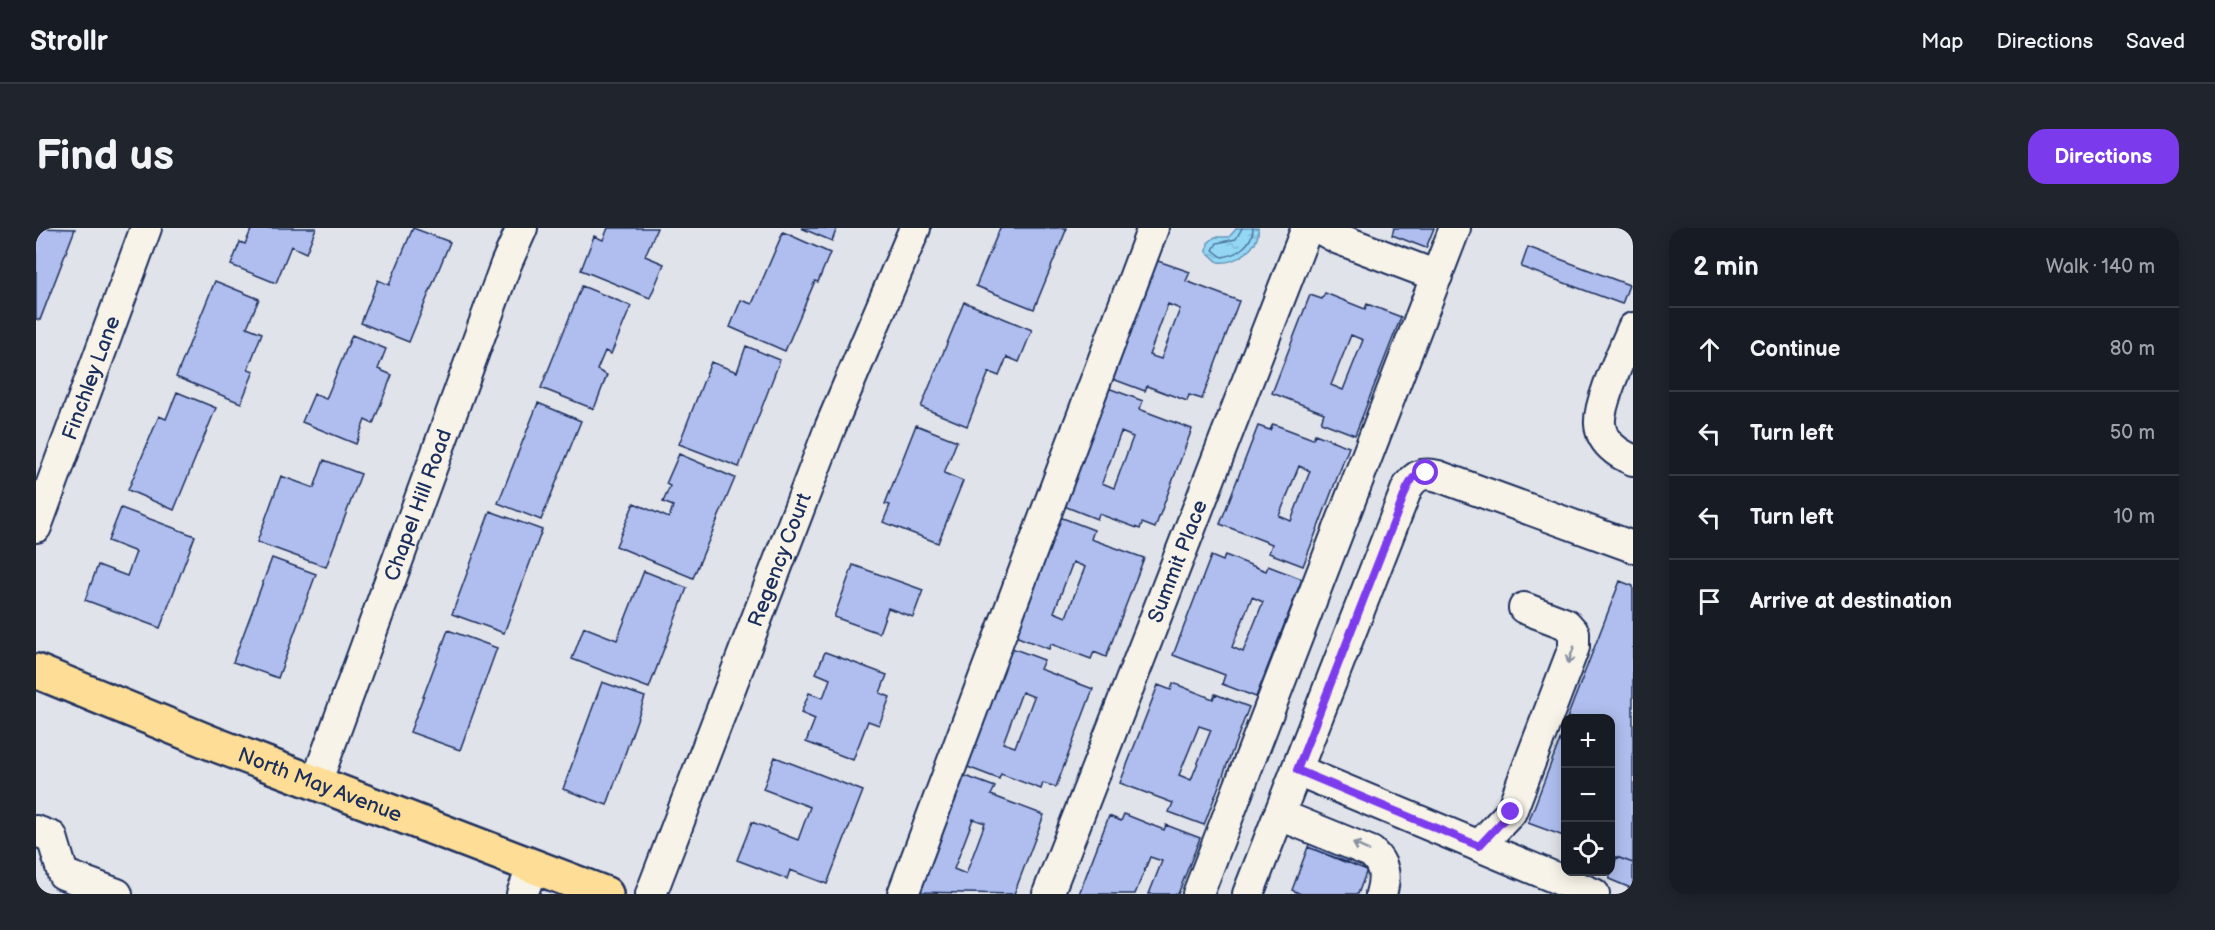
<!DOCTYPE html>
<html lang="en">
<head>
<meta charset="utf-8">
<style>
  :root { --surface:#171b24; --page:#20242c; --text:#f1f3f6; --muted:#9ea1a6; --line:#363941; --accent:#7c3aed }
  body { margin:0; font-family:"Balsamiq Sans",sans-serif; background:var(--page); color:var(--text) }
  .controls { position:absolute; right:18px; bottom:18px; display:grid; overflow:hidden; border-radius:12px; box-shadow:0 3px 15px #0003 }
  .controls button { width:54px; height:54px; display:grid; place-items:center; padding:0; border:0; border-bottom:2px solid var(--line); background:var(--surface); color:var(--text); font:30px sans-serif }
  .stop { position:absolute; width:18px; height:18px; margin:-14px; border:4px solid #7c3aed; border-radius:50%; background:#fff }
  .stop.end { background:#7c3aed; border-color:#fff; box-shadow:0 2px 6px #0008 }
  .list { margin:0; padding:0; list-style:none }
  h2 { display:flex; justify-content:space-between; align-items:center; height:78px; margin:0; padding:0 24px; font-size:26px }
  h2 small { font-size:20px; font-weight:400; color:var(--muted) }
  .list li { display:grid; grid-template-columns:39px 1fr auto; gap:18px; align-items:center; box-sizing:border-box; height:84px; padding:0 24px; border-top:2px solid var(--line) }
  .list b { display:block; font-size:22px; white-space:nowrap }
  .list em { font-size:20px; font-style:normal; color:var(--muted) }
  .icon { flex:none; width:33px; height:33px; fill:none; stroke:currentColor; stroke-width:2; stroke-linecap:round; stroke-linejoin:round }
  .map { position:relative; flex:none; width:1597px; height:666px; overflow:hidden; border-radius:18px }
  header { display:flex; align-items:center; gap:36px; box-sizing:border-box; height:84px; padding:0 30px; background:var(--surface); border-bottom:2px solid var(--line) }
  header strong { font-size:28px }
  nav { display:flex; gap:33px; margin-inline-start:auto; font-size:21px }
  .intro { display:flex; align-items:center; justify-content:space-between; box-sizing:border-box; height:144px; padding:0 36px }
  h1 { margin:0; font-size:42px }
  .button { padding:15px 27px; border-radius:18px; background:var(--accent); color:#fff; font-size:21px; font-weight:700 }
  main { display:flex; gap:36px; padding:0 36px }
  aside { flex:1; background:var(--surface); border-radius:18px; box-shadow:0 3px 15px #0003 }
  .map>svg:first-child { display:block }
  .water { fill:url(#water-ripples); stroke:#6394b9; stroke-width:1.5 }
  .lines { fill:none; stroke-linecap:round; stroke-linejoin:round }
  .shore { stroke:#4b729a; stroke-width:1.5 }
  .building { fill:#afbeee; stroke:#1b2f5e; stroke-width:1.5; fill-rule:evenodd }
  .minor-casing { stroke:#1b2f5e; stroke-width:34 }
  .major-casing { stroke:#1b2f5e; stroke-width:38 }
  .minor { stroke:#f7f3e8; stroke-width:30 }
  .major { stroke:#fede96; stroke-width:33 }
  .oneway { stroke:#8991a3 }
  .route { stroke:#7c3aed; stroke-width:8 }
  .labels { text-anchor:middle; stroke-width:6; stroke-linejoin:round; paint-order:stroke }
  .street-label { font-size:21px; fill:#1b2f5e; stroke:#f7f3e8 }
</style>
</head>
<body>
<header>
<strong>Strollr</strong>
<nav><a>Map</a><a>Directions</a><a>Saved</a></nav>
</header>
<div class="intro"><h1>Find us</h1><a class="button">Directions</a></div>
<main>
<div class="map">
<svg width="1597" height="666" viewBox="0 0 1597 666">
  <defs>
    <pattern id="water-ripples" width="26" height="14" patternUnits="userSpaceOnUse" patternTransform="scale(1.5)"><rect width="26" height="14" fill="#93d7f5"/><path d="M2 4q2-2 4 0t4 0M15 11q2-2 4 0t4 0" fill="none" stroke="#7eb9d4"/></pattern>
  </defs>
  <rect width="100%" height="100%" fill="#e1e3ea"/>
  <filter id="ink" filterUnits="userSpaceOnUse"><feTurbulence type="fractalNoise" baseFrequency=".0167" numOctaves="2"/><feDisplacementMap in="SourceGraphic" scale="12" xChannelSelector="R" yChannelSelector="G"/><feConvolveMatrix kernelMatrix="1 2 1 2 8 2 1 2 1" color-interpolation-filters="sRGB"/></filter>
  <g filter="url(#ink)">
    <path class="water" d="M1201,0h21c3,19 -23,37 -40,34l-11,-10 1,-9 7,-6h14z"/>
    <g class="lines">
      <path class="shore" d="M1206,0l-6,11 -19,4 -4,7 9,7c15,-2 31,-13 31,-29"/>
    </g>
    <path class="building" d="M0,0l39,1 -35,91 -4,-1z
      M216,0h64l-10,25 -15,-7 -15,37 -45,-18 9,-23 5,2z
      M377,0l37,14 -41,100 -48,-19 17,-43 11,5z
      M572,0h49l-12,28 19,8 -14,34 -69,-28 13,-34 9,4z
      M765,0h36l-5,13z
      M964,0h67l-33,81 -58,-23z
      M1358,0h40l-8,20 -34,-13z
      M747,4l47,21 -12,29 -3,-1 -30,70 -55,-24 11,-27 11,4z
      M1492,19l101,38 -7,19 -101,-37z
      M1119,32l35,12 -4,9 53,20 -37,98 -13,-4 -2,6 -40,-15 -2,5 -35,-13zM1132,76l12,5 -19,50 -12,-4z
      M179,53l44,18 -12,28 15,6 -14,36 6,2 -13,32 -65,-26z
      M546,58l49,20 -20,48 -6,-3 -8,19 10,5 -13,34 -53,-21z
      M1289,65l40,16 2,-5 34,13 -46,118 -34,-13 3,-9 -52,-20 38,-98 12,4zM1315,107l12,5 -20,50 -12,-5z
      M928,74l68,28 -13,32 -12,-5 -8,19 -10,-4 -22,54 -46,-19z
      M316,107l34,14 -8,20 14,6 -19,49 -8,-4 -9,24 -54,-22 12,-28 12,5z
      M710,118l34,14 -41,107 -60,-23 32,-82 26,10z
      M1072,160l35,13 -4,8 53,20 -37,99 -13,-5 -2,6 -41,-15 -2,5 -33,-13zM1085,204l12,5 -19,51 -12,-5z
      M141,164l39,16 -42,102 -46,-20 31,-74 7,3z
      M502,175l43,18 -40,99 -43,-17z
      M1237,196l40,15 2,-5 34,13 -46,119 -34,-13 3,-9 -52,-20 38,-98 12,4zM1263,238l11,5 -19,50 -12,-5z
      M880,197l41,16 -13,32 19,8 -25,62 -55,-21 7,-17 -5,-1z
      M643,226l56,24 -42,100 -77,-32 18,-43 35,15 4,-12 -10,-4 7,-16 -4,-2z
      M288,232l37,14 -35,93 -69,-25 24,-66 33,12z
      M85,280l74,28 -35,92 -75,-28 13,-35 29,11 9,-24 -28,-11z
      M454,283l52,19 -38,103 -52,-19z
      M1024,289l34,13 -3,9 53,19 -38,99 -12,-5 -3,7 -40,-15 -2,5 -34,-13zM1037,334l12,5 -19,50 -12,-5z
      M1189,327l41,16 2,-5 34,13 -46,118 -34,-13 3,-9 -52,-20 38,-99 12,5zM1216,369l11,5 -20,50 -11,-5z
      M236,330l44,16 -38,104 -45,-16z
      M817,337l70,25 -10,27 -25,-9 -9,25 -45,-16z
      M608,343l43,17 -38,100 -77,-29 12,-32 33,13z
      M1584,353l13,5v277l-23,-8v-137h-43z
      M412,402l49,18 -37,102 -50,-18z
      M973,419l35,13 -4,9 53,20 -37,98 -13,-4 -2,6 -40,-15 -2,5 -34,-13zM986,464l12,5 -19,50 -12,-4z
      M789,424l62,23 -7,18 10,4 -11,28 -11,-4 -15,39 -47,-18 9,-23 -14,-6 8,-20 14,5 7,-19 -14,-6z
      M566,454l43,15 -38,108 -44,-16z
      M1137,455l40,16 2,-5 34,13 -45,118 -35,-13 4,-9 -53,-20 38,-98 13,5zM1163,498l12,4 -20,50 -12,-5z
      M1530,496v113l-38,-14z
      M739,529l88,34 -36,93 -37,-14 -3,9 -50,-19 15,-38 46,18 12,-33 -47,-18z
      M924,546l35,13 -4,8 53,20 -30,79 -99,-2zM937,591l12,4 -19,51 -12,-5z
      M1088,586l40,16 2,-5 34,13 -22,56h-29l13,-33 -12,-4 -15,37h-56l30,-78 12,5z
      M1282,595l38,15 -9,25 -39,-16z
      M1272,619l59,23 -9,24h-57l-9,-4z
      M1581,629l16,6v26l-24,-10z"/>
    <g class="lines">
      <defs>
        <g id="minor">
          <path d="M1283,0l20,11 98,37"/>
          <path d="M1597,100c-9,22 -35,74 -33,96 1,18 18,30 33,36"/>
          <path id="s1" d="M0,299l110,-299"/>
          <path d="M1261,542l297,124"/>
          <path id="s2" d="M280,555l190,-519 16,-36"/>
          <path d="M1244,587l91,37c14,12 15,25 10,42"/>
          <path d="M0,603l16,6 11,37 54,20"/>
          <path d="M1443,618l32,-34 63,-165v-14l-8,-9 -42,-16"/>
          <path d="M486,666l11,-28"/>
          <path id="s3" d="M615,666l179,-466 85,-200"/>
          <path d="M867,666l250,-666"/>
          <path id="s4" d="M1012,666l259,-666"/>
          <path d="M1162,666l257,-666"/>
          <path d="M1212,666l159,-406c8,-13 16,-16 31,-12l195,71"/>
        </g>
        <g id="major">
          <path id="s5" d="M0,443l178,73 392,150"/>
        </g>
      </defs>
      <use href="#minor" class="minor-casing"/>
      <use href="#major" class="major-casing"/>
      <use href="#minor" class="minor"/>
      <use href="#major" class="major"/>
    </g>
    <defs><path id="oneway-shaft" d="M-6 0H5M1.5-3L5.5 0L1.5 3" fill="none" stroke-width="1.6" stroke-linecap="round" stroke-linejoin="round" transform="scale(1.5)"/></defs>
    <g class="oneway">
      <use href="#oneway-shaft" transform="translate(1535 427) rotate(110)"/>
      <use href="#oneway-shaft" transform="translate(1325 619) rotate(-156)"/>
    </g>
  </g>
  <g class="lines" filter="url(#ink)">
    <path class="route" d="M1390,245l-13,5 -6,10 -110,282 182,76 32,-34"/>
  </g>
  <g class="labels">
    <g class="street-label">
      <text dy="7" stroke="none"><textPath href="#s1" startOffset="159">Finchley Lane</textPath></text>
      <text dy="7" stroke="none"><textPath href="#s2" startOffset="296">Chapel Hill Road</textPath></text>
      <text dy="7" stroke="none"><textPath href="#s3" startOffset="358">Regency Court</textPath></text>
      <text dy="7" stroke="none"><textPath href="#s4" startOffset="357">Summit Place</textPath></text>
      <text dy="7" stroke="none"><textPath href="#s5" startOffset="306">North May Avenue</textPath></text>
    </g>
  </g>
</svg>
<div class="controls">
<button>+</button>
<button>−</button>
<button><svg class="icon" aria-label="locate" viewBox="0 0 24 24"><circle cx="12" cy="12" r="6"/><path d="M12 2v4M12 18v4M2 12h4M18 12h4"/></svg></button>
</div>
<div class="stop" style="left:1390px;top:245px"></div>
<div class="stop end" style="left:1475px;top:584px"></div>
</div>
<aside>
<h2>2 min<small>Walk · 140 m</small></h2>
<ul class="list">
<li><svg class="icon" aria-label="ahead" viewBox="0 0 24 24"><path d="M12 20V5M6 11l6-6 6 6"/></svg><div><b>Continue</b></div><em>80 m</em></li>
<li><svg class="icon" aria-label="left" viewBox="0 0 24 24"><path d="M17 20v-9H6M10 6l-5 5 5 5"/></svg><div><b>Turn left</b></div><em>50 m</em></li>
<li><svg class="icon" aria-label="left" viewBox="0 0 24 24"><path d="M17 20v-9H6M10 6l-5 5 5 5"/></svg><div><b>Turn left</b></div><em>10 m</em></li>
<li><svg class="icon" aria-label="arrive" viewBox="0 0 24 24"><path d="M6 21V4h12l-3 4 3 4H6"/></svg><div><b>Arrive at destination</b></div></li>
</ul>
</aside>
</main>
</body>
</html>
